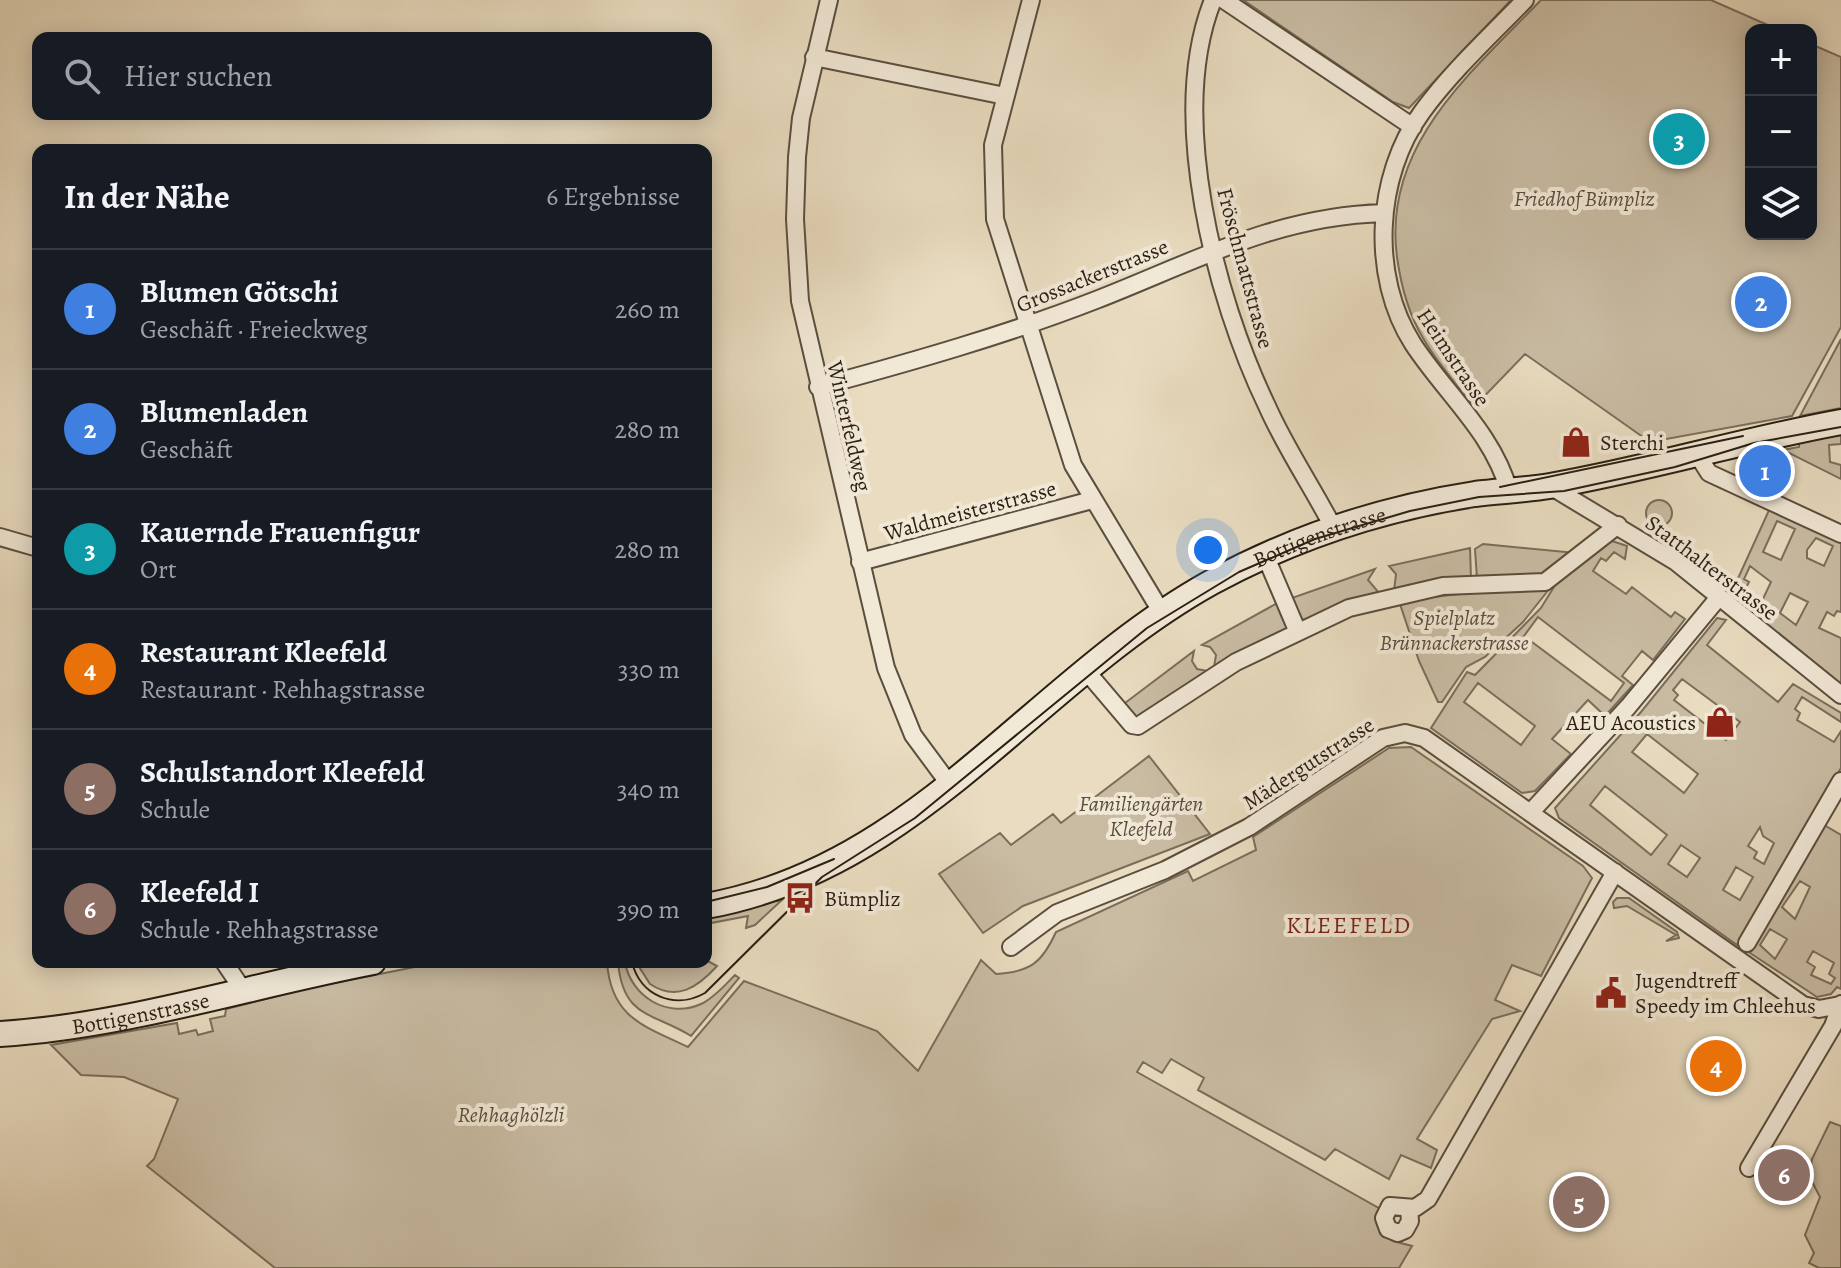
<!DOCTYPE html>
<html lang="de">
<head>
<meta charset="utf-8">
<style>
  :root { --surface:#171b24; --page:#20242c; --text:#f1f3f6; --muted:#9ea1a6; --line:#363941; --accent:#c59692 }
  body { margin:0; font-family:Alegreya,serif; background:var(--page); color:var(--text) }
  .controls { position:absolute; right:24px; top:24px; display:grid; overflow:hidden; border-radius:16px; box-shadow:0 4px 20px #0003 }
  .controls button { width:72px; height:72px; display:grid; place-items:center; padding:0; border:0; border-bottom:2px solid var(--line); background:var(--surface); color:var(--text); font:40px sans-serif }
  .you { position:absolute; left:1208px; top:550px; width:28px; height:28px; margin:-20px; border:6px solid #fff; border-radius:50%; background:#1a73e8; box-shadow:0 0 0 12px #1a73e833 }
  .badge { display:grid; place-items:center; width:52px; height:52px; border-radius:50%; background:var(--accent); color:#fff; font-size:26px; font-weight:700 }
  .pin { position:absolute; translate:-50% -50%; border:4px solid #fff; box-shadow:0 2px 8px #0006 }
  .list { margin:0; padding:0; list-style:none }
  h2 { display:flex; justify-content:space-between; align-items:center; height:104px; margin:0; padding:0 32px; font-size:34px }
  h2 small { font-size:26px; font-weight:400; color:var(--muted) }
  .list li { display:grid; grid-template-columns:52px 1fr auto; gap:24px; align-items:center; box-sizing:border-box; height:120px; padding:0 32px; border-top:2px solid var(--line) }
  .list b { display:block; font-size:30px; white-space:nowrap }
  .list p { margin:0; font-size:26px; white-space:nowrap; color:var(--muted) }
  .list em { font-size:26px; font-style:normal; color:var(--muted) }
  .icon { flex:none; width:44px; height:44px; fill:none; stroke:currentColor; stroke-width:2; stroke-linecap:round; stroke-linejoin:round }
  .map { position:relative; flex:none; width:1841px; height:1268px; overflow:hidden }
  .search { position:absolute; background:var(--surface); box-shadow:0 4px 20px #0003; left:32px; top:32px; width:680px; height:88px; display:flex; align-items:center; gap:20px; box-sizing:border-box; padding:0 28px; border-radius:16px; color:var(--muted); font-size:30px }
  .panel { position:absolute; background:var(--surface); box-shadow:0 4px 20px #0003; left:32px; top:144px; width:680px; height:824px; border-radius:16px }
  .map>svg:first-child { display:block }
  .green { fill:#c9bca3; stroke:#7a6e5b; stroke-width:2; fill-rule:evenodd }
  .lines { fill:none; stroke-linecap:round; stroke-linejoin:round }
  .street-casing { stroke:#5a4e3e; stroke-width:20 }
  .secondary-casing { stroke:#2a1f13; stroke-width:28 }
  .street { stroke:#f1e8d6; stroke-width:16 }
  .secondary { stroke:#f1e8d6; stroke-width:24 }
  .tram { stroke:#2a1f13; stroke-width:2 }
  .labels { text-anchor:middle; stroke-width:8; stroke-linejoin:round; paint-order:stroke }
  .park-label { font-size:22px; font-style:italic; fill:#5a4e3e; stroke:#f1e8d6 }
  .street-label { font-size:22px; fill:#2a1f13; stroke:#f1e8d6 }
  .poi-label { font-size:22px; fill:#2a1f13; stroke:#f1e8d6; text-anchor:start }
  .neighbourhood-label { font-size:24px; letter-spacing:2px; fill:#7a1f14; stroke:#f1e8d6 }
</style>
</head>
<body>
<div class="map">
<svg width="1841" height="1268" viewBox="0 0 1841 1268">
  <rect width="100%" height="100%" fill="#e9dcc0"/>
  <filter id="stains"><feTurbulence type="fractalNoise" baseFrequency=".0025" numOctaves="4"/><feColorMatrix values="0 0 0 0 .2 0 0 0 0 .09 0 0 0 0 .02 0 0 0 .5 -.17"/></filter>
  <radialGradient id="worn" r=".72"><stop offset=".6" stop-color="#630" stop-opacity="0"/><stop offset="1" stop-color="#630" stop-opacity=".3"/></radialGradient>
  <path class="green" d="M1243,0h268l-102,108 -16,-6z
    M1541,0h170l68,30h-28v204h60v-190l30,13v270l-49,89 -142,26 -125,-88 -51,53c-17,-22 -37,-44 -51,-69 -15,-25 -22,-52 -26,-81 -15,-112 74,-184 144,-257z
    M1841,339v69l-41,8z
    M1841,433v11l-12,1 1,17 11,3v14l-58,-29 16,-3v-5z
    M1646 513a13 13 0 1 1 26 0a13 13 0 1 1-26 0Z
    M1770,508l71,33v71l-4,-1 -3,5 -7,-4 -8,16 22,10v47l-111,-89zM1777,521l18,8 -14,31 -18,-8zM1816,538l17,8 -9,20 -17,-8v-8zM1750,566l21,16 -9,19 -18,-9 5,-10 -5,-3zM1790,593l18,9 -12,23 -16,-12z
    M1609,540l18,6 -2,13 -11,-7 -8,9 -5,-3 -8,13 33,23 6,-7 39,30 4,-5 10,7 -32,41 -11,-9 -20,25 11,9 -28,31 -17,-16 -36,39 19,15 -36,37 -13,2 -91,-65 36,-56 8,3 66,-67 16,-26zM1538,617l86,66 -13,18 -87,-65zM1478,683l57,43 -14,19 -57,-43z
    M1483,544l93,9 -31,25 -68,1 -2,-30z
    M1470,548l1,31 -77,12 2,-17 -7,-8z
    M1375,569l-7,11 12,14 -80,27 -11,-22z
    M1554,583l-31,39 -38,35 -19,10 -24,35h-4l-19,-41 -20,-60z
    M1281,601l7,26 -3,3 -71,37 2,-12 -6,-8 -8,-2z
    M1717,618l9,2 -19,25 71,57 15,-18 48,29v9l-39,-25 -7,12 5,4 -3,7 37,22 7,-11v37l-104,177 -178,-127 -4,-10 86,-96zM1682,679l58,43 -14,18 -52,-40 4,-5 -5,-5zM1647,734l51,40 -14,19 -52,-41zM1605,786l62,49 -16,20 -61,-50zM1760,827l3,9 11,7 -10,21 -10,-6 3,-6 -9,-6zM1681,845l19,13 -13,19 -19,-13zM1736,867l17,10 -13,23 -17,-10z
    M1194,651l-2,10 5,8 11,2 -68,48h-6l-13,-13z
    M1411,747l172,119 9,12 -51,98 -29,-11 -17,35 25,11 -28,8 -75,120 20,11 -6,18 -30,-13 -12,24 -54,-30 -10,11 -127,-70 6,-12 -33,-19 -9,14 -19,-11 -6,10 247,139 -3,21 12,9 19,5 -13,22h-1124l-128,-102 7,-7 24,-60 -54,-22 -43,-2 -30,-30 126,-22 2,11 17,-4 2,5 15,-4 -3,-12 15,-3 1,-7 83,-21 131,-26h167c4,56 37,64 81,85l56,-66 133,50 41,40 63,-111 15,14c34,-2 46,-11 60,-42l132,-61 5,10 63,-31 -3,-13 136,-89z
    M1149,756l61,78 -187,72 -40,27 -44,-59 61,-41 11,12 42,-31 8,9z
    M1824,825l17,10v154l-4,-2 -6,7 -14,3 -67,-44zM1800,881l10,6 -15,32 -13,-12zM1770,929l17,10 -12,20 -15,-14zM1813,951l21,12 -5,11 6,4 -4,6 -20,-9 4,-8 -8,-5z
    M1617,898h12l48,34 2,6 -13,3 10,-6 -49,-29 -13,2 -1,-6z
    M783,899l-28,26 -9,3 2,-12 -42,8v-5z
    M706,960l11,6c-19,21 -40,36 -67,18l-14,-22z
    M618,962h7c6,35 43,57 76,42 13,-6 24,-19 34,-29l4,3 -48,58c-38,-24 -68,-17 -73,-74z
    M1830,1122l11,4v142h-22l-10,-5 5,-10 -9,-18 15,-38 -11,-21 3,-17z"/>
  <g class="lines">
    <defs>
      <path id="street" d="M829,0l-28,118 -4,39 -2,62 5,82 86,367 27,67 37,50
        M1031,0l-38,145 2,74 78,246 89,148
        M1213,0c-46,115 2,298 54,406 19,43 46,82 67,123
        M1224,0l189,127
        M814,57l191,39
        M818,387c93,-25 188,-52 278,-87 98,-38 179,-84 288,-87
        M1697,454l12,19 132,61
        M1550,486l126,76 165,133
        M1509,491c-16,-58 -64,-98 -96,-147 -43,-67 -38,-168 9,-232 29,-40 68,-76 103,-112
        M0,537l38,11
        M1265,555l32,75
        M860,562l232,-62
        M1087,672l45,53 6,1 98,-64 113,-54 94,-22 102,-4 73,-57
        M1530,813l98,-106 91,-110
        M1747,943l94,-162
        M1011,947l46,-34 108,-43 84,-43 134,-89 22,-5 19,5 379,267 16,4 21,-4
        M224,962l19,28
        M1749,1168l84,-142 8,-22
        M1409,1209l1,12 -5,9 -7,3 -10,-4 -4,-11 6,-12 25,2 13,-9 187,-327"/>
      <g id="secondary">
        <path id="s1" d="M706,906c213,-38 327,-225 506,-324 81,-44 172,-74 263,-88 25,-3 50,-4 75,-8 98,-17 193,-46 291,-64"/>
        <path id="s2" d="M0,1034c127,-8 248,-48 373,-72"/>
      </g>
    </defs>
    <use href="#street" class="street-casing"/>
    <use href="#secondary" class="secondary-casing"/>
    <use href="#street" class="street"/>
    <use href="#secondary" class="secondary"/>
    <path class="tram" d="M1500,487l243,-51
      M706,902l61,-15 67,-28
      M632,962c8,34 43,48 73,31l117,-116 93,-59 232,-190 92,-56 76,-33 95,-28 69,-14 85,-6 111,-24 79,-24 87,-16"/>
  </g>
  <defs>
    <symbol id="shop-bare" viewBox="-9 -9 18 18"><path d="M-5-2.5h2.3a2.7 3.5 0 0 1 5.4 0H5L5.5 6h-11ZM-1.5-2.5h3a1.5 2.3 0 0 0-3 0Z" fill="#8f2418" stroke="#f1e8d6" stroke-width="2.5" paint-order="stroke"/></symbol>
    <symbol id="bus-bare" viewBox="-9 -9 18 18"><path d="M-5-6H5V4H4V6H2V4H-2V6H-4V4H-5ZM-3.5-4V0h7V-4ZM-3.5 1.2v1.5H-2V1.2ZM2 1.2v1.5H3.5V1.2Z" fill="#8f2418" stroke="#f1e8d6" stroke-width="2.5" paint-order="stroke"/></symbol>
    <symbol id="civic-bare" viewBox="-9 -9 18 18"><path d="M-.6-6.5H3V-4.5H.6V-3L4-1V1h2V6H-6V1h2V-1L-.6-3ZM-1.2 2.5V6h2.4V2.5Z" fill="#8f2418" stroke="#f1e8d6" stroke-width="2.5" paint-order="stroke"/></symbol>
  </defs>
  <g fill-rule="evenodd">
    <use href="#shop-bare" x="1554" y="420" width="44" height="44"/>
    <use href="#shop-bare" x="1698" y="700" width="44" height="44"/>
    <use href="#bus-bare" x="778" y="876" width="44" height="44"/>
    <use href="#civic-bare" x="1589" y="971" width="44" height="44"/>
  </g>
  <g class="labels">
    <g class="park-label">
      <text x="1584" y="206">Friedhof Bümpliz</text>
      <text x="1454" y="625">Spielplatz<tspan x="1454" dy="25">Brünnackerstrasse</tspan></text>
      <text x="1141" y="811">Familiengärten<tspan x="1141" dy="25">Kleefeld</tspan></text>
      <text x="511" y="1122">Rehhaghölzli</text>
    </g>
    <g class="street-label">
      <text transform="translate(1246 268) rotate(75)" y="8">Fröschmattstrasse</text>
      <text transform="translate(1092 275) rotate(-22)" y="8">Grossackerstrasse</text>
      <text transform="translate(1454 357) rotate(56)" y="8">Heimstrasse</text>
      <text transform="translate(850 426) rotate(77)" y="8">Winterfeldweg</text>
      <text transform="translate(970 510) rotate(-15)" y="8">Waldmeisterstrasse</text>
      <text dy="8" stroke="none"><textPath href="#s1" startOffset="724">Bottigenstrasse</textPath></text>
      <text transform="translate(1712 567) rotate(37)" y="8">Statthalterstrasse</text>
      <text transform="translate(1308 763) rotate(-33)" y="8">Mädergutstrasse</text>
      <text dy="8" stroke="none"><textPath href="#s2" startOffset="142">Bottigenstrasse</textPath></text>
    </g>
    <g class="poi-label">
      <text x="1600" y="450">Sterchi</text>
      <text x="1696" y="730" text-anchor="end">AEU Acoustics</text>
      <text x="824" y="906">Bümpliz</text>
      <text x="1635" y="988">Jugendtreff<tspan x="1635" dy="25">Speedy im Chleehus</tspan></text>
    </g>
    <g class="neighbourhood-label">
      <text x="1349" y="933">KLEEFELD</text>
    </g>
  </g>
  <rect width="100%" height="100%" filter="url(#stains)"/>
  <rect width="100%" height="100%" fill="url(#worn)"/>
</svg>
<div class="controls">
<button>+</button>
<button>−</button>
<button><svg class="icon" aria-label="layers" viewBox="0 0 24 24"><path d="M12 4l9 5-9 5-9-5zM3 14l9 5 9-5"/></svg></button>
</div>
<div class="you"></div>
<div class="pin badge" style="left:1765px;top:471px;background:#3f7fe0">1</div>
<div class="pin badge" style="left:1761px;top:302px;background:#3f7fe0">2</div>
<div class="pin badge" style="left:1679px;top:139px;background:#0f9aa8">3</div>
<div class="pin badge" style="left:1716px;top:1066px;background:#e8710a">4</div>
<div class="pin badge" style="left:1579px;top:1202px;background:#8d6e63">5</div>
<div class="pin badge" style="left:1784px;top:1175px;background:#8d6e63">6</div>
<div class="search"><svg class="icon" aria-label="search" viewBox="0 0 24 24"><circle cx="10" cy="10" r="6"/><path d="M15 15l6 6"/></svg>Hier suchen</div>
<section class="panel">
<h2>In der Nähe<small>6 Ergebnisse</small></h2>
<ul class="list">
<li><span class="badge" style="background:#3f7fe0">1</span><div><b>Blumen Götschi</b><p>Geschäft · Freieckweg</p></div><em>260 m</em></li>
<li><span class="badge" style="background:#3f7fe0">2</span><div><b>Blumenladen</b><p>Geschäft</p></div><em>280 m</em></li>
<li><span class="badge" style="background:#0f9aa8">3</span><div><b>Kauernde Frauenfigur</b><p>Ort</p></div><em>280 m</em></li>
<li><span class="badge" style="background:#e8710a">4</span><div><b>Restaurant Kleefeld</b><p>Restaurant · Rehhagstrasse</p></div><em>330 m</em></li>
<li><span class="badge" style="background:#8d6e63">5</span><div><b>Schulstandort Kleefeld</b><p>Schule</p></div><em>340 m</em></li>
<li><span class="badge" style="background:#8d6e63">6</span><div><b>Kleefeld I</b><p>Schule · Rehhagstrasse</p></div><em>390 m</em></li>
</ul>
</section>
</div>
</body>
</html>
